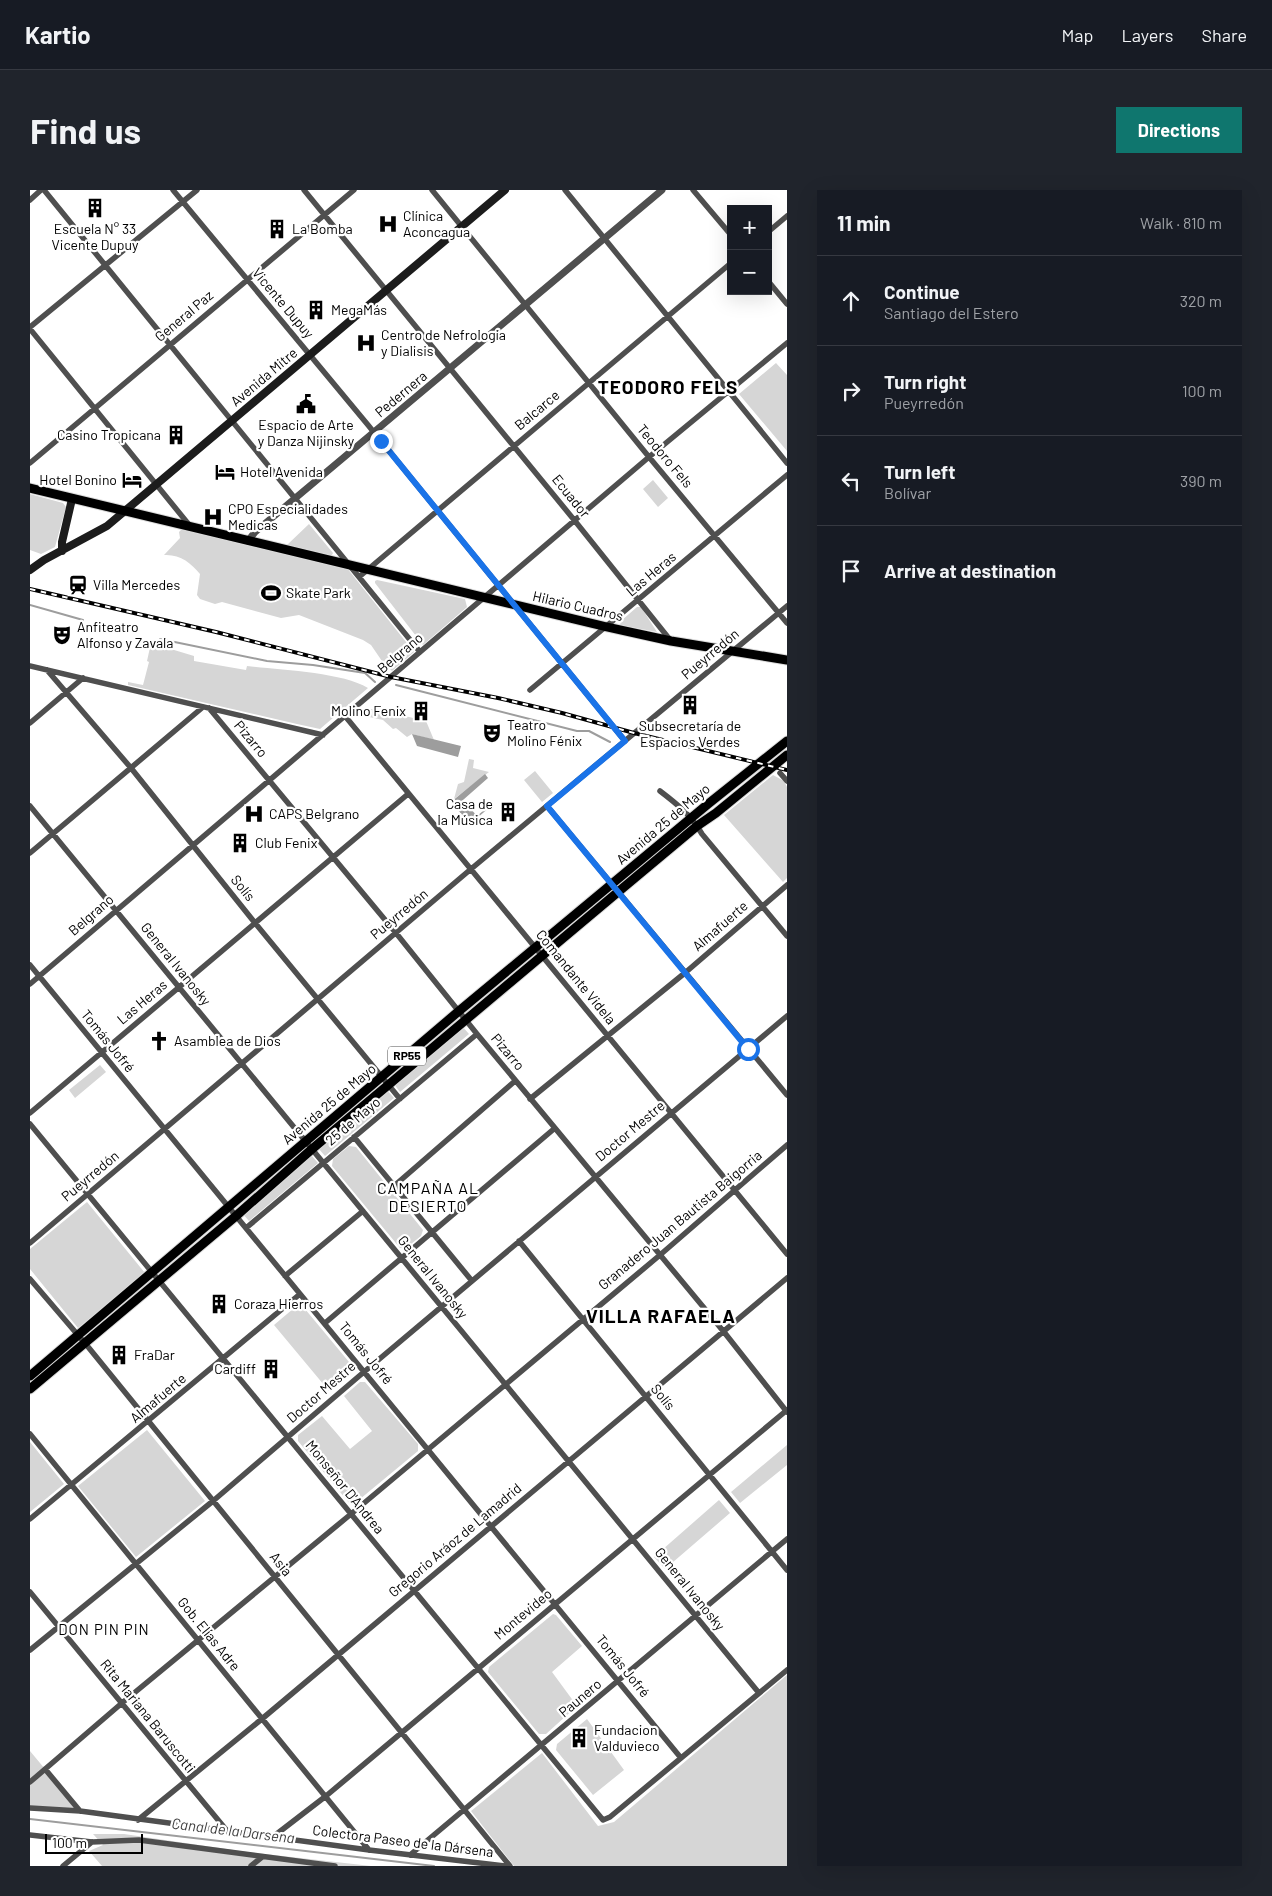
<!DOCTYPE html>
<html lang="en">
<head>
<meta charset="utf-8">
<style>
  :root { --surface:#171b24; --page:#20242c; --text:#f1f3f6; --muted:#9ea1a6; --line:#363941; --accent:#0f766e }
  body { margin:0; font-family:Barlow,sans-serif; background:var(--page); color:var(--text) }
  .controls { position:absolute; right:15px; top:15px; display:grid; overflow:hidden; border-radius:0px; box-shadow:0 5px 20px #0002 }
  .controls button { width:45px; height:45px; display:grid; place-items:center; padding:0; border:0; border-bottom:1px solid var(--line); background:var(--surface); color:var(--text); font:25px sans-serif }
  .scale { position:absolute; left:15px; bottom:12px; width:98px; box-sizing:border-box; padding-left:5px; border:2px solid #000; border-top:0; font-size:14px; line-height:18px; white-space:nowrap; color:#000; -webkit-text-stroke:4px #fff; paint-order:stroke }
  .stop { position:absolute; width:15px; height:15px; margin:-11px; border:4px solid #1a73e8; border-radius:50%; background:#fff }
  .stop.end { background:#1a73e8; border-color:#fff; box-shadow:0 1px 5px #0008 }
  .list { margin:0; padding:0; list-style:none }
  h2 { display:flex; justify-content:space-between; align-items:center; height:65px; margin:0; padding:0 20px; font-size:21px }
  h2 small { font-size:16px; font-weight:400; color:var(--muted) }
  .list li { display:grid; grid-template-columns:32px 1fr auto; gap:15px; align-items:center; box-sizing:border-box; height:90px; padding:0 20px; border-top:1px solid var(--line) }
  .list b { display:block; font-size:19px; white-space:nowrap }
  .list p { margin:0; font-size:16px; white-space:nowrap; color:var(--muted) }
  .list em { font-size:16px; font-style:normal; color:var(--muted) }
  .icon { flex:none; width:28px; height:28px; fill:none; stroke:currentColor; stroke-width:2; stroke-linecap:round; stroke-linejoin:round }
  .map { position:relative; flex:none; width:757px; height:1676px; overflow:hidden; border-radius:0px }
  header { display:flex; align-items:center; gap:30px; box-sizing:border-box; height:70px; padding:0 25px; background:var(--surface); border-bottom:1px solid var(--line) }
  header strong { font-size:24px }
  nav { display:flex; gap:28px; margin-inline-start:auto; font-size:18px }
  .intro { display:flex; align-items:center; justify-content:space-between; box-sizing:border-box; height:120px; padding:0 30px }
  h1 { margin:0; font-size:35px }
  .button { padding:12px 22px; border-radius:0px; background:var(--accent); color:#fff; font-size:18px; font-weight:700 }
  main { display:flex; gap:30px; padding:0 30px }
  aside { flex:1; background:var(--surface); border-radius:0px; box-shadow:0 5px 20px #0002 }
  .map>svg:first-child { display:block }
  .green { fill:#d6d6d6 }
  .water { fill:#9d9d9d }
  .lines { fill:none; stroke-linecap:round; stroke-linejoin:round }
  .stream { stroke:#9d9d9d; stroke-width:2 }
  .primary-casing { stroke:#dbdbdb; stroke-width:11 }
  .minor { stroke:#4f4f4f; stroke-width:5.5 }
  .tertiary { stroke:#4f4f4f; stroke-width:7 }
  .secondary { stroke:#1c1c1c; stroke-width:8 }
  .primary { stroke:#000; stroke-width:9 }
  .rail-casing { stroke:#000; stroke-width:4 }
  .rail { stroke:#fff; stroke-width:2; stroke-dasharray:5.5; stroke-linecap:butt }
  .route { stroke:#1a73e8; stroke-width:6 }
  .labels { text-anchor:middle; stroke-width:4.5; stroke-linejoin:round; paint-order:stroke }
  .shield { fill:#fff; stroke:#4c4c4c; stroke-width:1 }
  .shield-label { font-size:12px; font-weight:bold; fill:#000 }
  .poi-label { font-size:14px; fill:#000; stroke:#fff; text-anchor:start }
  .street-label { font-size:14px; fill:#000; stroke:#fff }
  .neighbourhood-label { font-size:15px; letter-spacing:1px; fill:#000; stroke:#fff }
  .water-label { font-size:15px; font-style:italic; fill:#3e3e3e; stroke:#fff }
  .quarter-label { font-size:16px; letter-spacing:1px; fill:#000; stroke:#fff }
  .district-label { font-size:19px; font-weight:bold; letter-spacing:1px; fill:#000; stroke:#fff }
</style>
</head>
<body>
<header>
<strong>Kartio</strong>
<nav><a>Map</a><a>Layers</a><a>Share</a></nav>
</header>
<div class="intro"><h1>Find us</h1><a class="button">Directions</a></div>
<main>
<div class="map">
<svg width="757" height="1676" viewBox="0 0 757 1676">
  <rect width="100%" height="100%" fill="#fff"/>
  <path class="green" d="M746,173l11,12v76l-48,-57z
    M623,290l15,18 -10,9 -15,-18z
    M0,304l33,9 3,4 -11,40 -14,7 -11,-4z
    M279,334l24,29 -2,4 -44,-12z
    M153,338l164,40 67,84 -22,19 -8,-7 -13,-19 -8,-5 -64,-25 -18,3 -59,-16 -7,2 -15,-5 -3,-4 3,-21c-9,-11 -20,-20 -36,-19l16,-17 -1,-6z
    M347,390l88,19 2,8 -44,38 -48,-62v-2z
    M607,417h4l16,25 -37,-7 1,-4z
    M121,453l43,13v5l52,9 1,-4c32,4 95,6 121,22l-48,41 -23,-5 -169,-39v-3l15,3 6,-23 -2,-1z
    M338,519h7l51,12 8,19 -22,-6 -5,3 -11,-9 -3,1 -10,-9 -23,-5z
    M439,569l5,1 -1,8 16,4 -35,27 4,-15 6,-2z
    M505,581l18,22 -11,9 -18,-22z
    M743,585l11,6 3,6v91l-4,4 -59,-67z
    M432,836l7,8 -69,58 -6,-8z
    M70,875l6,7 -31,26 -6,-8z
    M357,900l7,8 -69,58 -7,-8z
    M319,956l7,1 67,83 -2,6 -15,12h-6l-68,-82 1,-7z
    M281,965l7,8 -69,58 -7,-8z
    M57,1012l58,71 -67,55 -48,-59v-20z
    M270,1113l54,65 -1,3 -24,20 -55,-66z
    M330,1192h5l53,62v7l-64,53h-4l-52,-63v-6l24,-19 28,33 22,-18 -28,-35z
    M117,1240l58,71 -69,56 -58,-71z
    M0,1252l34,42 -34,28z
    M757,1255v20l-47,38 -9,-11z
    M689,1310l11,13 -65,56 -11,-12z
    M523,1424l3,1 26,31 -30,26 25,34 -31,28h-7l-51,-62 1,-5z
    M757,1485v191h-273l-43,-55 71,-58 56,73 16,-4z
    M557,1529l37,51 -31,25 -37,-45 1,-6z
    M0,1561l50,60 -50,-3z
    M63,1644h31l123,18 124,14h-269l-13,-15 14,-6z"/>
  <path class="water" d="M382,544l49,12 -3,11 -41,-11z
    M455,584l3,4 -25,22 14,16 12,-10 1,1 -20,17 -19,-22z"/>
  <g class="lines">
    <path class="stream" d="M0,415l53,15
      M130,449l107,22 46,4 52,8 10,9
      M366,495l181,46h12l21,11
      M0,1629l404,47"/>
    <defs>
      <path id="primary" d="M0,298l577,139 64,14 116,19
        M0,1186l429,-365 249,-207 79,-63
        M0,1199l206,-173 76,-67 306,-257 79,-66 19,-13 71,-58"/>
    </defs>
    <use href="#primary" class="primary-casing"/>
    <path class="minor" d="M14,0l376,462
      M143,0l195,235 257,316
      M274,0l271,331 96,120
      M402,0l217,267 138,166
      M535,0l222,273
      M663,0l38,45
      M0,10l11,-10
      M738,42l19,-16
      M738,91l19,23
      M0,137l167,-137
      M0,139l160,197
      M0,273l324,-273
      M329,387l372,-314
      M0,476l293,69
      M17,480l84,98 124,155 145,176
      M500,500l257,-215
      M179,518l187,225 81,101 247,298 63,80
      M315,526l442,538
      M0,533l53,-45
      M750,583l7,8
      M630,601c17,13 31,24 42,43l85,102
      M0,616l729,887
      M517,616l240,289
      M0,663l173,-146
      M0,775l651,793
      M0,794l619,-527 138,-114
      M500,909l156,-127 101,-87
      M0,923l378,-319
      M0,934l573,696 7,-3 177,-147
      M324,947l118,144
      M364,996l121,-105
      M216,1038l231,-194
      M489,1051l268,329
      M0,1053l441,-374 316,-263
      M255,1086l78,-65
      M0,1089l59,69 421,518
      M295,1133l230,-195
      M0,1244l339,416
      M0,1329l270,-225
      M0,1402l198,240
      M0,1460l183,-149 145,-124 429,-361
      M15,1579l35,42
      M0,1592l92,-79 229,-189 309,-259 127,-110
      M0,1618l50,3 289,39 136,16
      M108,1630l125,-102 524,-440
      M0,1645l62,7 47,-2 196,26
      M244,1646l52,-40 461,-386
      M380,1665l377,-316
      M33,1676l29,-24
      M221,1676l11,-9"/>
    <path class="tertiary" d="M218,351l7,-9 407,-342"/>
    <path class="secondary" d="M32,361v-9l10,-43
      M0,380l14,-10 63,-34 398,-336"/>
    <use href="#primary" class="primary"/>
    <defs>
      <path id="rail" d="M0,399l186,43 175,45 107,21 64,15 72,20 153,37"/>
    </defs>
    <use href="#rail" class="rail-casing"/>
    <use href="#rail" class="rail"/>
  </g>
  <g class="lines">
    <path class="route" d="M351,251l244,300 -78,65 201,243"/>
  </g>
  <defs>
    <symbol id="building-bare" viewBox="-9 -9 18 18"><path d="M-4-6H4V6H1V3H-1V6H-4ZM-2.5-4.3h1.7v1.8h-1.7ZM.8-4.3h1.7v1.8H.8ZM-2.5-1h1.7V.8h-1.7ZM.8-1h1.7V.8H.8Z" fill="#000" stroke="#fff" stroke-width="2.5" paint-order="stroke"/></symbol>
    <symbol id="hospital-bare" viewBox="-9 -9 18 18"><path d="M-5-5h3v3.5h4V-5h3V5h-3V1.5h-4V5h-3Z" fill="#000" stroke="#fff" stroke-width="2.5" paint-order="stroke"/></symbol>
    <symbol id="civic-bare" viewBox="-9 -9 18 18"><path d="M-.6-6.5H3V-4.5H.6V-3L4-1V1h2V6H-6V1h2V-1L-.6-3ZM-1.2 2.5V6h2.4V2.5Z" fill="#000" stroke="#fff" stroke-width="2.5" paint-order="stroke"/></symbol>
    <symbol id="hotel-bare" viewBox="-9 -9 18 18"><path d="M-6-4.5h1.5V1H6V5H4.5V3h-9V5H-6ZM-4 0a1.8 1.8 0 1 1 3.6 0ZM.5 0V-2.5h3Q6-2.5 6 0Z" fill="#000" stroke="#fff" stroke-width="2.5" paint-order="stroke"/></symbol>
    <symbol id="station-bare" viewBox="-9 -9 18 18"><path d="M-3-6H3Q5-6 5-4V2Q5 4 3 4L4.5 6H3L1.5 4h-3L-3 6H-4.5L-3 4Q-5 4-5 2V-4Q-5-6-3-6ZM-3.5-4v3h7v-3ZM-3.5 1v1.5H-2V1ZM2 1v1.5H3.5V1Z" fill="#000" stroke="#fff" stroke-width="2.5" paint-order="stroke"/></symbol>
    <symbol id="stadium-bare" viewBox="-9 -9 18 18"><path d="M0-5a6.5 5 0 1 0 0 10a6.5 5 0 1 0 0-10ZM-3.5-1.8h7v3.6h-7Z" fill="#000" stroke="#fff" stroke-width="2.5" paint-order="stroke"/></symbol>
    <symbol id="theatre-bare" viewBox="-9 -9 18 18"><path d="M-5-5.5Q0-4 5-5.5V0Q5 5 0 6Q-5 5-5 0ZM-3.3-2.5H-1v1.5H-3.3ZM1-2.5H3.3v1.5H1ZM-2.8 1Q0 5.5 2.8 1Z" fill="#000" stroke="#fff" stroke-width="2.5" paint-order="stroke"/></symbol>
    <symbol id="church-bare" viewBox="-9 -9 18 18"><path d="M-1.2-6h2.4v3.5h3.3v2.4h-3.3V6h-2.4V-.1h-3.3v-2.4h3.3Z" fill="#000" stroke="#fff" stroke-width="2.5" paint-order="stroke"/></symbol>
  </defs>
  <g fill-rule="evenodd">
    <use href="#building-bare" x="51" y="4" width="28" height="28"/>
    <use href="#hospital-bare" x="344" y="20" width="28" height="28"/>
    <use href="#building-bare" x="233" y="25" width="28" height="28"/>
    <use href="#building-bare" x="272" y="106" width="28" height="28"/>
    <use href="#hospital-bare" x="322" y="139" width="28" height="28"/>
    <use href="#civic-bare" x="262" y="200" width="28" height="28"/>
    <use href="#building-bare" x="132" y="231" width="28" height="28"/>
    <use href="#hotel-bare" x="181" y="268" width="28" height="28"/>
    <use href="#hotel-bare" x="88" y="276" width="28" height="28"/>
    <use href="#hospital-bare" x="169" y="313" width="28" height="28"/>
    <use href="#station-bare" x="34" y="381" width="28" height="28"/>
    <use href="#stadium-bare" x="227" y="389" width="28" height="28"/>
    <use href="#theatre-bare" x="18" y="431" width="28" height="28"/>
    <use href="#building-bare" x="646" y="501" width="28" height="28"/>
    <use href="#building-bare" x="377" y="507" width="28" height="28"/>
    <use href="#theatre-bare" x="448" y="529" width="28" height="28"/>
    <use href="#building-bare" x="464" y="608" width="28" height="28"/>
    <use href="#hospital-bare" x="210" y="610" width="28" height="28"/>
    <use href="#building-bare" x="196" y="639" width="28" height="28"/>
    <use href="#church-bare" x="115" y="837" width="28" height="28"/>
    <use href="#building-bare" x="175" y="1100" width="28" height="28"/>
    <use href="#building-bare" x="75" y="1151" width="28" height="28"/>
    <use href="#building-bare" x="227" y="1165" width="28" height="28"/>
    <use href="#building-bare" x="535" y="1534" width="28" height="28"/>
  </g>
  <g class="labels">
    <rect class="shield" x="358" y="856.5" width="38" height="19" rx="4"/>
    <g class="shield-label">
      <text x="377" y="870">RP55</text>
    </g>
    <g class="poi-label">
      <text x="373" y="31">Clínica<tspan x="373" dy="16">Aconcagua</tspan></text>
      <text x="65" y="44" text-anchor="middle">Escuela N° 33<tspan x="65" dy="16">Vicente Dupuy</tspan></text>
      <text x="262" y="44">La Bomba</text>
      <text x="301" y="125">MegaMás</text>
      <text x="351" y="150">Centro de Nefrología<tspan x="351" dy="16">y Dialisis</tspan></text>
      <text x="276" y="240" text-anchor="middle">Espacio de Arte<tspan x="276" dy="16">y Danza Nijinsky</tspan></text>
      <text x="131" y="250" text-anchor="end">Casino Tropicana</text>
      <text x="210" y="287">Hotel Avenida</text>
      <text x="87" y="295" text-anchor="end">Hotel Bonino</text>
      <text x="198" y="324">CPO Especialidades<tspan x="198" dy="16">Medicas</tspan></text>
      <text x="63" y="400">Villa Mercedes</text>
      <text x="256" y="408">Skate Park</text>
      <text x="47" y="442">Anfiteatro<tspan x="47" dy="16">Alfonso y Zavala</tspan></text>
      <text x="376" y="526" text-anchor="end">Molino Fenix</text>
      <text x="477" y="540">Teatro<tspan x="477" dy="16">Molino Fénix</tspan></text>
      <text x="660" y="541" text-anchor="middle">Subsecretaría de<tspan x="660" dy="16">Espacios Verdes</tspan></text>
      <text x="463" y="619" text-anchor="end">Casa de<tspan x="463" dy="16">la Música</tspan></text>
      <text x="239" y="629">CAPS Belgrano</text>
      <text x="225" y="658">Club Fenix</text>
      <text x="144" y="856">Asamblea de Dios</text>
      <text x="204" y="1119">Coraza Hierros</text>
      <text x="104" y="1170">FraDar</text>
      <text x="226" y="1184" text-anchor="end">Cardiff</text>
      <text x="564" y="1545">Fundacion<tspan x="564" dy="16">Valduvieco</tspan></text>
    </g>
    <g class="street-label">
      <text transform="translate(253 113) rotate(50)" y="5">Vicente Dupuy</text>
      <text transform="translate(154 126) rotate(-40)" y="5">General Paz</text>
      <text transform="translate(234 187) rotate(-40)" y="5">Avenida Mitre</text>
      <text transform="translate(371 204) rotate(-40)" y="5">Pedernera</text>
      <text transform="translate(507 220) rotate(-40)" y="5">Balcarce</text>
      <text transform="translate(635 266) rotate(50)" y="5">Teodoro Fels</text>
      <text transform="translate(541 306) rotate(51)" y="5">Ecuador</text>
      <text transform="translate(621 384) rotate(-40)" y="5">Las Heras</text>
      <text transform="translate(548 416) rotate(13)" y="5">Hilario Cuadros</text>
      <text transform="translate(370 463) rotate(-40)" y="5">Belgrano</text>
      <text transform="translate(680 464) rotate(-40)" y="5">Pueyrredón</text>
      <text transform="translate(221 549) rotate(50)" y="5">Pizarro</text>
      <text transform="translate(633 634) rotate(-40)" y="5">Avenida 25 de Mayo</text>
      <text transform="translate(213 698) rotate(51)" y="5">Solís</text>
      <text transform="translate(369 724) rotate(-40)" y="5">Pueyrredón</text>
      <text transform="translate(61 725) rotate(-41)" y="5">Belgrano</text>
      <text transform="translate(690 736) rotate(-41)" y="5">Almafuerte</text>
      <text transform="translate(146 774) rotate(51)" y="5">General Ivanosky</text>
      <text transform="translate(546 787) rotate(51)" y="5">Comandante Videla</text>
      <text transform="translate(112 812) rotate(-40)" y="5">Las Heras</text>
      <text transform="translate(78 851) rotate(51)" y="5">Tomás Jofré</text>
      <text transform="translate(478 862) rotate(50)" y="5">Pizarro</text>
      <text transform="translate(299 914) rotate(-40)" y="5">Avenida 25 de Mayo</text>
      <text transform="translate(323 931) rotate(-40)" y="5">25 de Mayo</text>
      <text transform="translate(600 941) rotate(-40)" y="5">Doctor Mestre</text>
      <text transform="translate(60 986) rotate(-40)" y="5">Pueyrredón</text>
      <text transform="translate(650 1030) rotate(-40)" y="5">Granadero Juan Bautista Baigorria</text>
      <text transform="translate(403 1087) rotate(51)" y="5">General Ivanosky</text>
      <text transform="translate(336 1163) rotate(51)" y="5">Tomás Jofré</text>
      <text transform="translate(291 1202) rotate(-41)" y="5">Doctor Mestre</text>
      <text transform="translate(633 1207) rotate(51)" y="5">Solís</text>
      <text transform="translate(128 1208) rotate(-40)" y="5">Almafuerte</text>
      <text transform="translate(315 1297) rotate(51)" y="5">Monseñor D'Andrea</text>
      <text transform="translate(425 1350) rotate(-40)" y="5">Gregorio Aráoz de Lamadrid</text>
      <text transform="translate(251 1374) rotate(51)" y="5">Asia</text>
      <text transform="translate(660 1399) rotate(51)" y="5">General Ivanosky</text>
      <text transform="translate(493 1424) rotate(-40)" y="5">Montevideo</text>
      <text transform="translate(179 1444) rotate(51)" y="5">Gob. Elías Adre</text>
      <text transform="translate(593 1476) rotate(51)" y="5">Tomás Jofré</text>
      <text transform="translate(550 1508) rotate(-40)" y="5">Paunero</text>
      <text transform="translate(118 1526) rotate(51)" y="5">Rita Mariana Baruscotti</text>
      <text transform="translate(373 1651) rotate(7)" y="5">Colectora Paseo de la Dársena</text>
    </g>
    <g class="neighbourhood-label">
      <text x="74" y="1445">DON PIN PIN</text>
    </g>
    <g class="water-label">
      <text transform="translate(203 1641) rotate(7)" y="5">Canal de la Darsena</text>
    </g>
    <g class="quarter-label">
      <text x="398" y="1004">CAMPAÑA AL<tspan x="398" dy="18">DESIERTO</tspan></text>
    </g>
    <g class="district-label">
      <text x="638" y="204">TEODORO FELS</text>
      <text x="631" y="1133">VILLA RAFAELA</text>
    </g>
  </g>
</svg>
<div class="controls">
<button>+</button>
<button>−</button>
</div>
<div class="scale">100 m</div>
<div class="stop" style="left:718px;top:859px"></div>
<div class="stop end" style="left:351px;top:251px"></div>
</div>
<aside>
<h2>11 min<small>Walk · 810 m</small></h2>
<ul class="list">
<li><svg class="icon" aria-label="ahead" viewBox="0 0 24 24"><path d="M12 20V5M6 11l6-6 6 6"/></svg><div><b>Continue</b><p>Santiago del Estero</p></div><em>320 m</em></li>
<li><svg class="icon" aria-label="right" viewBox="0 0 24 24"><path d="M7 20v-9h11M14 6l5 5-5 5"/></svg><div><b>Turn right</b><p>Pueyrredón</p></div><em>100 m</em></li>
<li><svg class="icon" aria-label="left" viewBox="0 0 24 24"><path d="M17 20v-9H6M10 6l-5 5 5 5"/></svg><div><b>Turn left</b><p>Bolívar</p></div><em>390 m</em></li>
<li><svg class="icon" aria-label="arrive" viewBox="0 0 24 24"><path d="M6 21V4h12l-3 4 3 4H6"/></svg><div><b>Arrive at destination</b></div></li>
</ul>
</aside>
</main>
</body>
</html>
